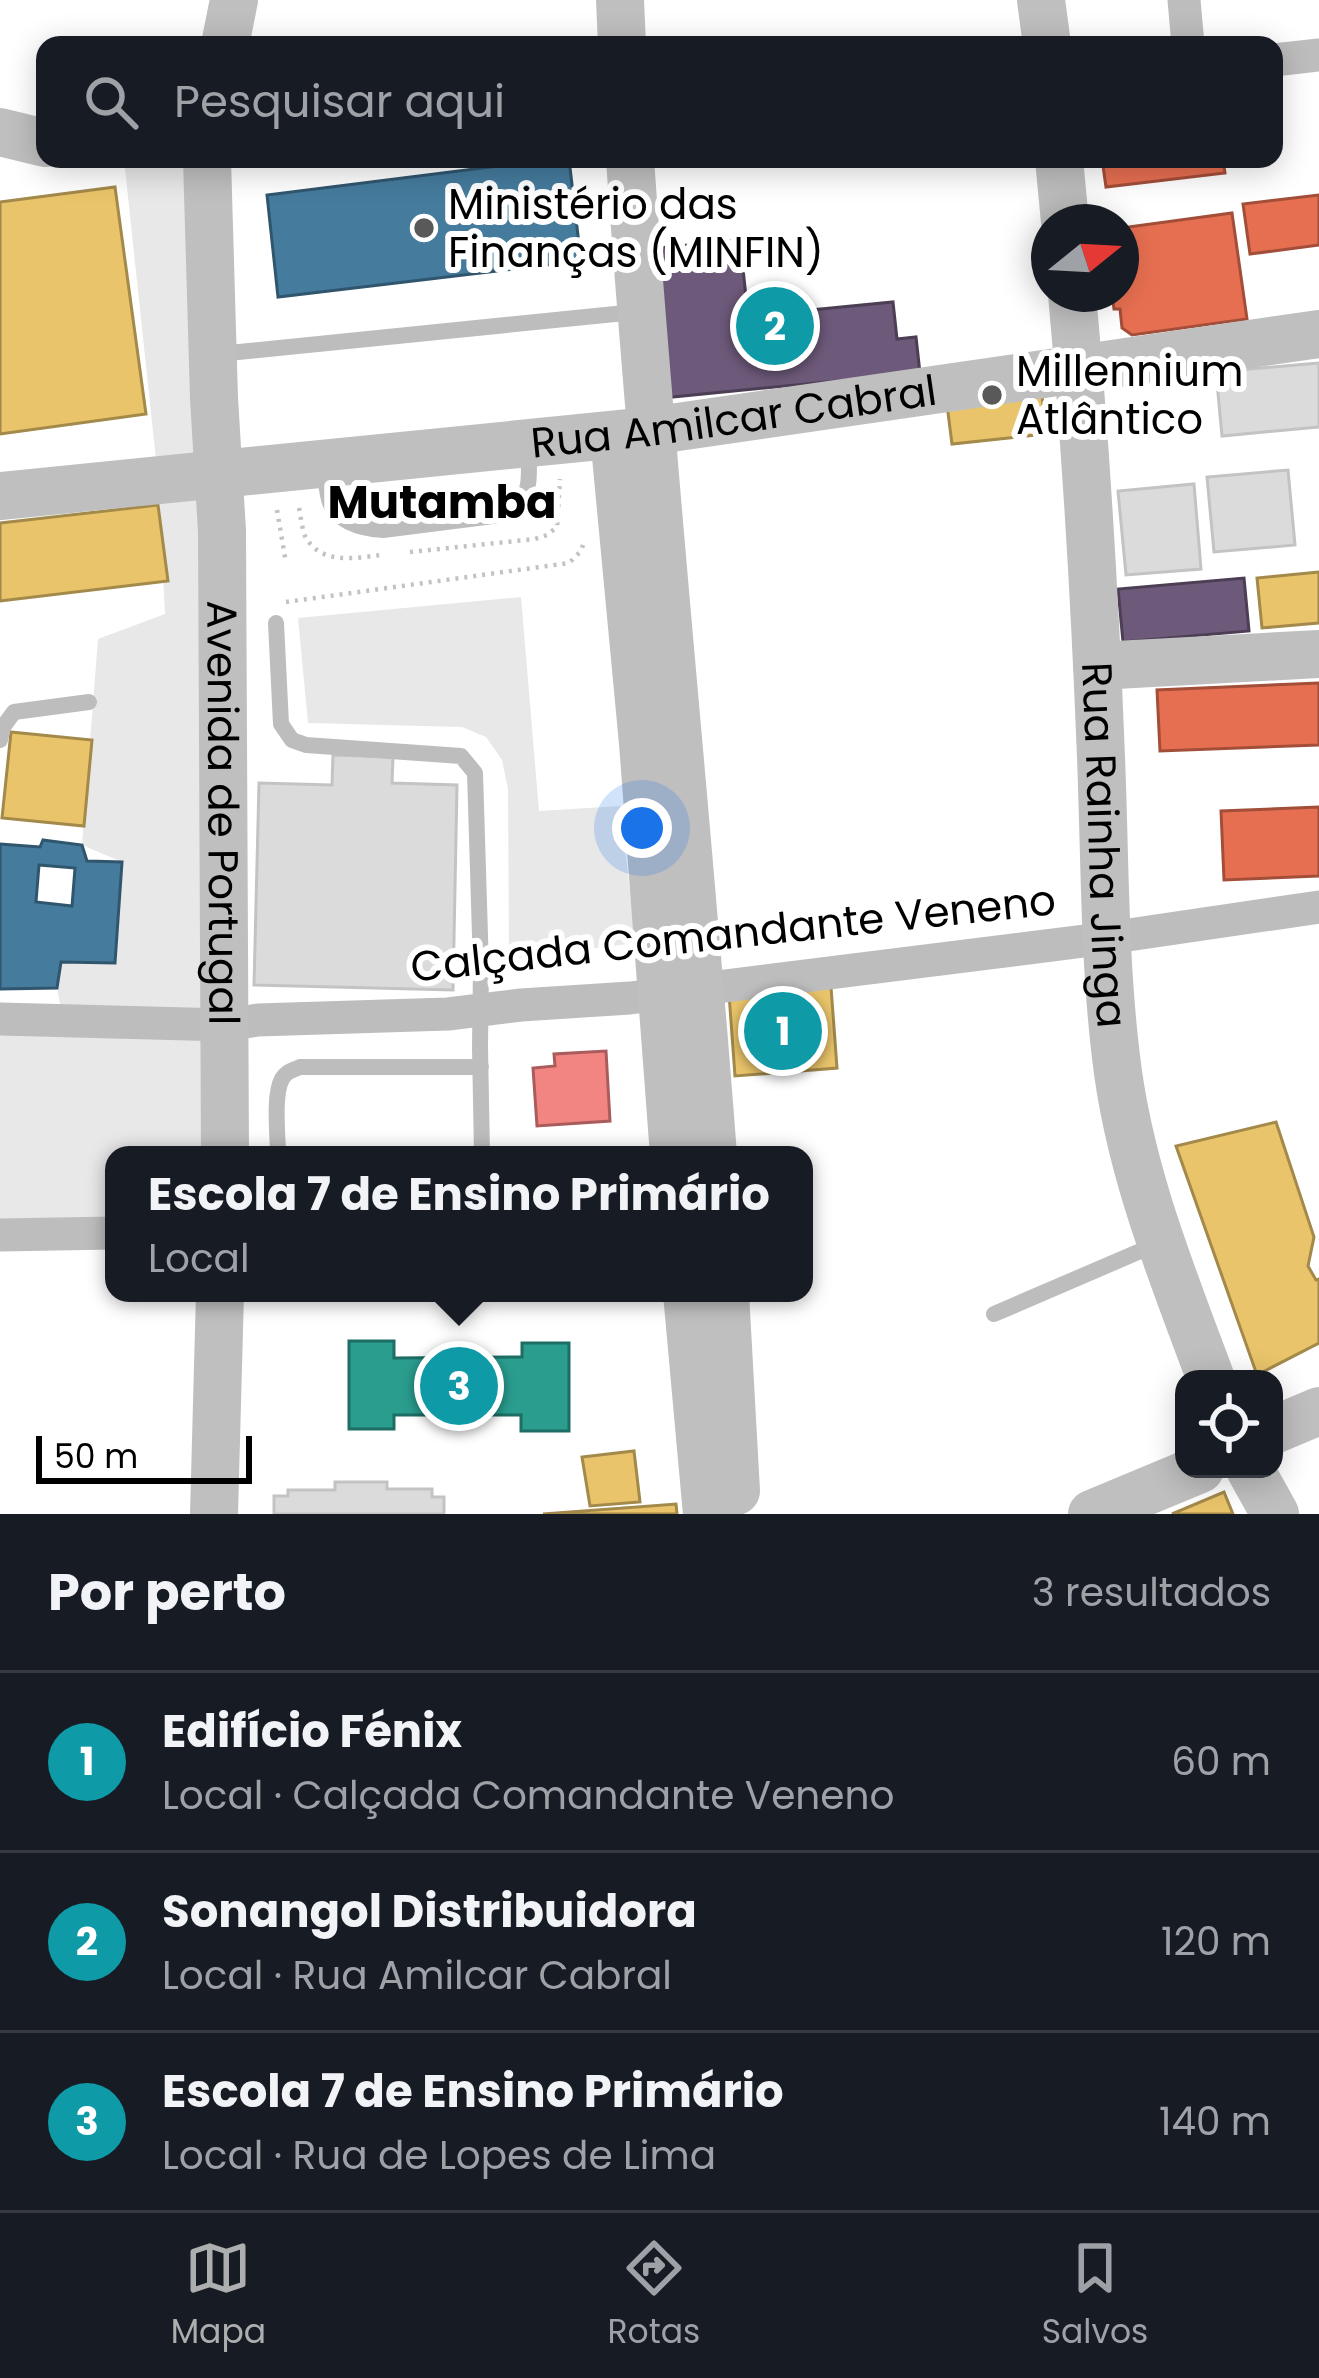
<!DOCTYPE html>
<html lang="pt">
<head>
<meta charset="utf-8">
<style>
  :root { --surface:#171b24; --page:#242831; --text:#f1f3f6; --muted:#9ea1a6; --line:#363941; --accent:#adaeaf }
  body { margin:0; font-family:Poppins,sans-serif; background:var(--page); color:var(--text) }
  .controls { position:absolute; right:36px; bottom:36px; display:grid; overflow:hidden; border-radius:24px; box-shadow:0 6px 30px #0003 }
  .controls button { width:108px; height:108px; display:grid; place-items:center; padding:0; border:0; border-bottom:3px solid var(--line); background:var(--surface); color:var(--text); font:60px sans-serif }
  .compass { position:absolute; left:1031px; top:204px; width:108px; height:108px; border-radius:50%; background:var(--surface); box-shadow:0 6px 30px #0003; rotate:72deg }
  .scale { position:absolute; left:36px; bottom:30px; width:216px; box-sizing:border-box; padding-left:12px; border:6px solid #000; border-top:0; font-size:33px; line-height:42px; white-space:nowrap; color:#000; -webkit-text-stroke:9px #fff; paint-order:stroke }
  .you { position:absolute; left:642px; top:828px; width:42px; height:42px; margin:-30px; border:9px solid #fff; border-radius:50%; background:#1a73e8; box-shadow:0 0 0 18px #1a73e833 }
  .badge { display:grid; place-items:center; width:78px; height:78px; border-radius:50%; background:var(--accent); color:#fff; font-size:39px; font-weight:700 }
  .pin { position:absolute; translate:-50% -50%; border:6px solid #fff; box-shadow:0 3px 12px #0006 }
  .popup { position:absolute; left:105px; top:1146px; width:708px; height:156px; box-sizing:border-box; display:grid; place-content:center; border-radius:24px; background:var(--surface); filter:drop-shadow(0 3px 9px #0005); font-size:39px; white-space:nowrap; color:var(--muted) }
  .popup b { font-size:45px; color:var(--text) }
  .popup::after { content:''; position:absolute; left:50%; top:100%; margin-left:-24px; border:24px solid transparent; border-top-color:var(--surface) }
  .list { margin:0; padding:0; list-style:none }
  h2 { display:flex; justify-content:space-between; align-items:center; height:156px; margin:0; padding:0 48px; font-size:51px }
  h2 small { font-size:39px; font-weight:400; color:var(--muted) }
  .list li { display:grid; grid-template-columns:78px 1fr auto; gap:36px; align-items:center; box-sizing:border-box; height:180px; padding:0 48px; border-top:3px solid var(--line) }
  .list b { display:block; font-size:45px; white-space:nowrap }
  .list p { margin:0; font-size:39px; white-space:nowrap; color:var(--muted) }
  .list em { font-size:39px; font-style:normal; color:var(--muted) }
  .icon { flex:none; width:66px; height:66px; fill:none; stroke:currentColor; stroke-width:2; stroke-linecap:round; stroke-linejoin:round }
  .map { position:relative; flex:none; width:1319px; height:1514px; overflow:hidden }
  .search { position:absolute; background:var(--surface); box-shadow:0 6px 30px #0003; left:36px; right:36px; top:36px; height:132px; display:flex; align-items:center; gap:30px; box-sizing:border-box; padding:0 42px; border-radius:24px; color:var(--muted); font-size:45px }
  .sheet { height:696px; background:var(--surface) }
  nav { display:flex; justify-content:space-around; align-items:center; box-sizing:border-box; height:168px; border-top:3px solid var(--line); background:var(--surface); font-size:33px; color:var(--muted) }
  nav a { display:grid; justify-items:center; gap:6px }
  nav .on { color:var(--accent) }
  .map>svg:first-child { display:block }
  .green { fill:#e8e8e8 }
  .homes { fill:#e9c46a; stroke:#a3894a; stroke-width:3 }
  .shops { fill:#e76f51; stroke:#a24e39; stroke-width:3 }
  .offices { fill:#6d597a; stroke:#4c3e55; stroke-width:3 }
  .schools { fill:#2a9d8f; stroke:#1d6e64; stroke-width:3 }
  .health { fill:#f28482; stroke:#a95c5b; stroke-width:3 }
  .public { fill:#457b9d; stroke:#30566e; stroke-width:3; fill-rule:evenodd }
  .building { fill:#dbdbdb; stroke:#c3c3c3; stroke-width:3 }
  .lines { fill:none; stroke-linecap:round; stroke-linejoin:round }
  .path { stroke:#c2c2c2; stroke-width:4.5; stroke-dasharray:3 6; stroke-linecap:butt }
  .lane { stroke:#bdbdbd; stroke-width:16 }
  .street { stroke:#bdbdbd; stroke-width:33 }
  .secondary { stroke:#bfbfbf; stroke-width:48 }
  .poi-dot { fill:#595959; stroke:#fff; stroke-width:4.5 }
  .labels { text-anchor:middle; stroke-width:12; stroke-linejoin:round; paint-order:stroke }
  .poi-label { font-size:42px; fill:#000; stroke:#fff; text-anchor:start }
  .street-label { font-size:42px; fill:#000; stroke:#fff }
  .neighbourhood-label { font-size:45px; font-weight:bold; fill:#000; stroke:#fff }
</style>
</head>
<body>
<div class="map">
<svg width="1319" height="1514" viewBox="0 0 1319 1514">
  <rect width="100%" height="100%" fill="#fff"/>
  <path class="green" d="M124,159h83l17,996h-110v78l-114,2v-216h63l-6,-31 4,-26h54l7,-100 -40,-17 16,-206 67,-25 -7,-135z
    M521,597l18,214 81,-5 16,137 -127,16 -1,-170 -6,-29 -16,-23 -24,-10 -154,-4 -10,-105z"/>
  <path class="homes" d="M115,187l31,227 -146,20v-232z
    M1041,386l5,48 -94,10 -6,-47z
    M158,505l10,76 -168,20v-78z
    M1319,572v51l-57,5 -5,-50z
    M11,732l81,8 -8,86 -82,-8z
    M831,987l6,81 -102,8 -6,-82z
    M1276,1122l38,115 -6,29 8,14 3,-1v64l-62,32 -81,-229z
    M634,1451l6,51 -50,4 -8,-49z
    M1224,1492l9,22h-61z
    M676,1504l1,10h-134z"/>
  <path class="shops" d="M1102,159h121l2,14 -119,14z
    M1319,195v50l-69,9 -7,-50z
    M1232,213l15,106 -115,16 -10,-7 -2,-19h-6l-2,-15h9v-66z
    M1319,683v62l-159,6 -3,-61z
    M1319,807v69l-95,4 -3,-69z"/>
  <path class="offices" d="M740,240l8,76 145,-14 4,37 19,-2 4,36 -258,25 -15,-149z
    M1244,578l5,53 -126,11 -5,-53z"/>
  <path class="schools" d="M349,1341h45v17l128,-1v-14h47v88h-48v-16h-127v14h-45z"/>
  <path class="health" d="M606,1051l4,70 -73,5 -4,-58 22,-2 -1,-12z"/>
  <path class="public" d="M554,159h15l12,102 -303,36 -11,-102z
    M43,840l39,5 5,16 35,1 -7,101 -54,-1 -4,26 -57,1v-145l40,3zM39,865l36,3 -3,38 -36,-4z"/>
  <path class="building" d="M1319,363v64l-97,9 -6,-64z
    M1288,470l7,75 -81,7 -7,-75z
    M1194,484l7,85 -75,6 -8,-84z
    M333,755l60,2 -1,26 65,2 -4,205 -199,-5 5,-202 73,2z
    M335,1482h52v7h45v8h12v17h-170v-18h14v-6h47z"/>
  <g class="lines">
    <path class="path" d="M299,508c2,9 3,23 7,30 16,27 50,20 75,17
      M277,510l9,53
      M410,552l125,-13 12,-4 10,-8 3,-48
      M286,602l283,-39 12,-12 3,-9"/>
    <path class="lane" d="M219,354l416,-42
      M324,466c2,11 2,29 7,39 10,19 34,24 52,25l126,-16c25,-20 20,-39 19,-69
      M276,623l5,101 11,16 14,5 155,11 14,17 6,195 -1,79 2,108
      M0,740l3,-13 11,-15 75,-10
      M278,1155c0,-19 -5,-60 4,-76 5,-8 9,-8 18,-12h181
      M994,1314l165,-71"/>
    <path class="street" d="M1184,0l4,45
      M1274,60l45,-5
      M0,1019l226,6 32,-5 190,-6 73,-9 109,-7 478,-60 211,-31
      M0,1235l114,-2"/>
    <g class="secondary">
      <path d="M620,0l2,45"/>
      <path d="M1041,0l6,45"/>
      <path d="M225,45l9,-45"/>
      <path d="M0,132l45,11"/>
      <path id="s1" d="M207,159l7,239 8,133 3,624"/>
      <path d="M630,159c23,332 58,664 83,996"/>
      <path d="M1059,159l6,63"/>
      <path id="s2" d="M1072,294c14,154 23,309 29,463 4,100 3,201 15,300 13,113 56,217 95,322"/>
      <path d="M614,435l29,308 31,412"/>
      <path id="s3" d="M0,496l650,-65 669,-97"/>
      <path d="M1097,666l222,-12"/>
      <path d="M687,1293l20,221"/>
      <path d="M725,1293l11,198"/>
      <path d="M1274,1430l45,-19"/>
      <path d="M1250,1469l25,45"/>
      <path d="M214,1514l6,-221"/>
      <path d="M1092,1514l108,-45"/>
    </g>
  </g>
  <g class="poi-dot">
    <circle cx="424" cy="228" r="12"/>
    <circle cx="992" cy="395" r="12"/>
  </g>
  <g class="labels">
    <g class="poi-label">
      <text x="448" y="219">Ministério das<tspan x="448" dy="48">Finanças (MINFIN)</tspan></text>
      <text x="1016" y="386">Millennium<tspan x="1016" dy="48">Atlântico</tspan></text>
    </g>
    <g class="street-label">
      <text dy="15" stroke="none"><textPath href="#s3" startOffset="738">Rua Amilcar Cabral</textPath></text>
      <text dy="15" stroke="none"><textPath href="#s1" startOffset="654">Avenida de Portugal</textPath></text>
      <text dy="15" stroke="none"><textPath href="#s2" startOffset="552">Rua Rainha Jinga</textPath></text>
      <text transform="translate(733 933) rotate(-6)" y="15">Calçada Comandante Veneno</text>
    </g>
    <g class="neighbourhood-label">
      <text x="442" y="518">Mutamba</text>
    </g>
  </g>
</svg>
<div class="controls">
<button><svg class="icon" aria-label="locate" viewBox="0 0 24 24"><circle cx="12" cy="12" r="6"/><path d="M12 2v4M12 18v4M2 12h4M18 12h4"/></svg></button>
</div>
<svg class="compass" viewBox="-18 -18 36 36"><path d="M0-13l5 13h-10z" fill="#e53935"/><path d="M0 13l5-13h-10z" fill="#9ea1a6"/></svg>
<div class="scale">50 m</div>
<div class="you"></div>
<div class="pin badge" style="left:783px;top:1031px;background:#0f9aa8">1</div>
<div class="pin badge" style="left:775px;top:326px;background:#0f9aa8">2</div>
<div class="pin badge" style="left:459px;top:1386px;background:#0f9aa8">3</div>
<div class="popup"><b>Escola 7 de Ensino Primário</b>Local</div>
<div class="search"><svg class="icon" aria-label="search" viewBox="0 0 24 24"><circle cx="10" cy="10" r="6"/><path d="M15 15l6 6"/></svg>Pesquisar aqui</div>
</div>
<section class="sheet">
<h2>Por perto<small>3 resultados</small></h2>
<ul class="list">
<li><span class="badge" style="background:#0f9aa8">1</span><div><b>Edifício Fénix</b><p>Local · Calçada Comandante Veneno</p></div><em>60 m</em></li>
<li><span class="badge" style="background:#0f9aa8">2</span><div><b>Sonangol Distribuidora</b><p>Local · Rua Amilcar Cabral</p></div><em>120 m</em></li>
<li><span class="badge" style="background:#0f9aa8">3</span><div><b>Escola 7 de Ensino Primário</b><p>Local · Rua de Lopes de Lima</p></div><em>140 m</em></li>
</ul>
</section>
<nav>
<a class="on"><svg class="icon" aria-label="map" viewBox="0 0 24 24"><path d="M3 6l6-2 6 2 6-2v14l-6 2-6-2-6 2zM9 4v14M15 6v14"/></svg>Mapa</a>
<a><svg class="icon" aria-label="directions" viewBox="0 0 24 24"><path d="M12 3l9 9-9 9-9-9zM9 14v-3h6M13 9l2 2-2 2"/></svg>Rotas</a>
<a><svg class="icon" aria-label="saved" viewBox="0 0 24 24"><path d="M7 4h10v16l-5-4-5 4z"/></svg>Salvos</a>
</nav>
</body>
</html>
